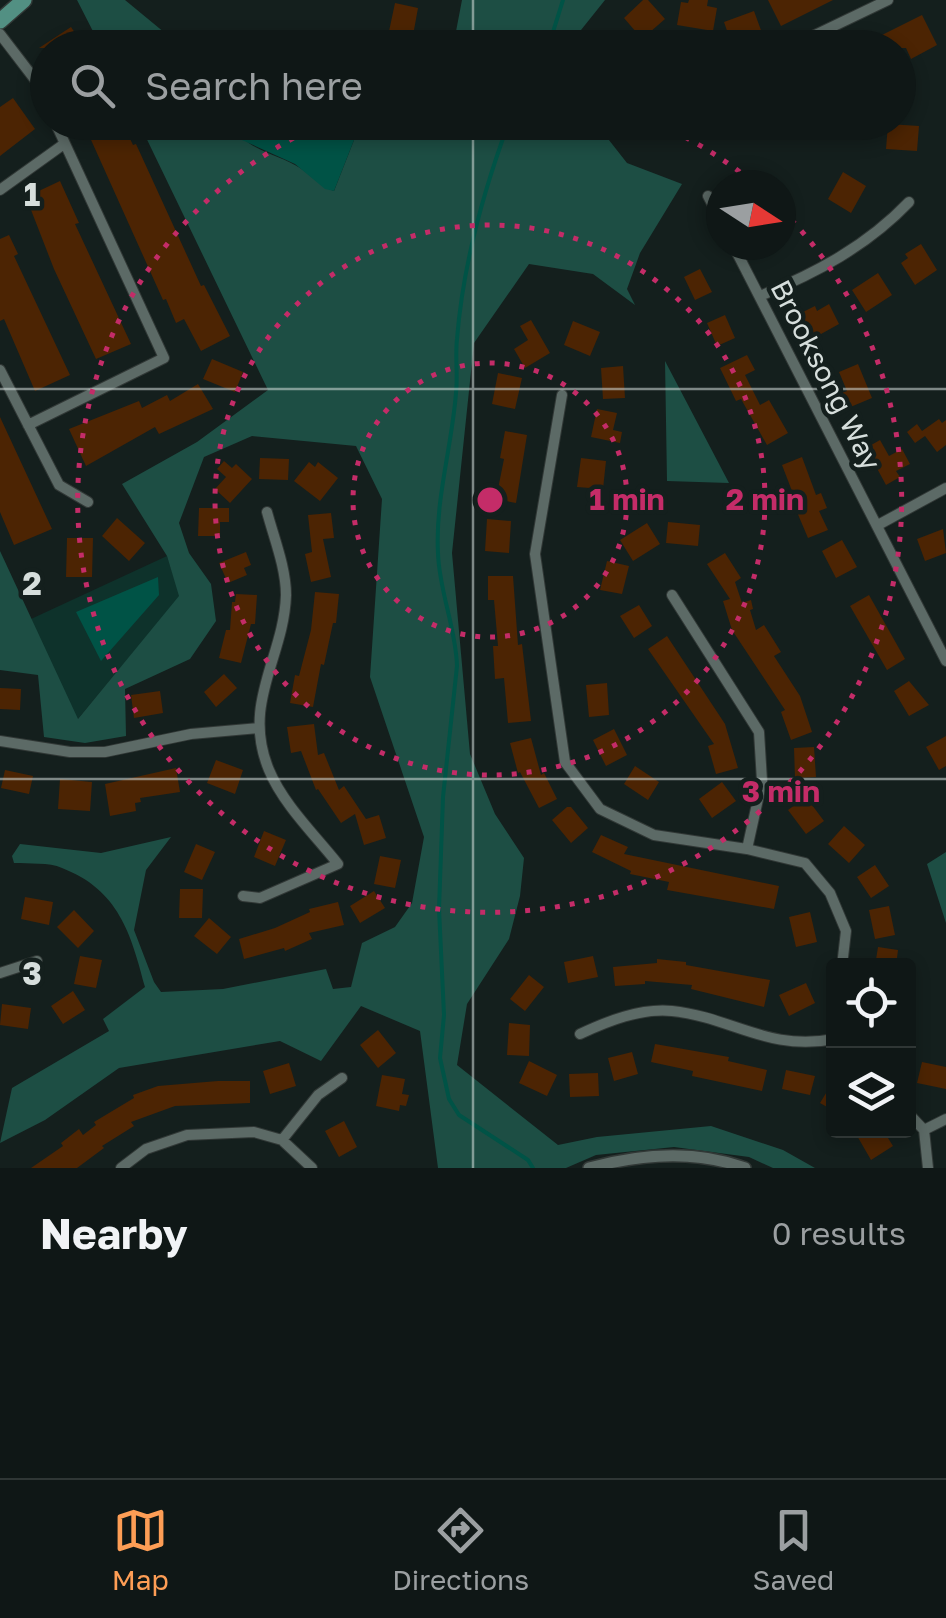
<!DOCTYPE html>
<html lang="en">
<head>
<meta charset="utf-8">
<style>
  :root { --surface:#0f1716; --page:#18201f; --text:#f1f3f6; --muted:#9b9fa1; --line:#2f3635; --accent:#fd9d55 }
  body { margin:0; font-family:"Golos Text",sans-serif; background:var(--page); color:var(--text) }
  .controls { position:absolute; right:30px; bottom:30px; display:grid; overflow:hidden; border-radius:10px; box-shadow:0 5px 15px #0003 }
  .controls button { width:90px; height:90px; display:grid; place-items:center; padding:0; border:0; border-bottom:2px solid var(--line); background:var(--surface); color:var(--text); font:50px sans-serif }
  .compass { position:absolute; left:706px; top:170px; width:90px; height:90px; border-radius:50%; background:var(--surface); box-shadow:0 5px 15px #0003; rotate:102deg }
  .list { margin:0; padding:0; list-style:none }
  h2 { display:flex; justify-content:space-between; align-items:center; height:130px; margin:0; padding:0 40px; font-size:42px }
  h2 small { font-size:32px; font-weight:400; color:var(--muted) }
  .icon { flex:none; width:55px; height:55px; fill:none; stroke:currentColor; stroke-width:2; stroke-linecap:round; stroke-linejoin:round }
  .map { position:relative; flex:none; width:946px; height:1168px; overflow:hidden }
  .search { position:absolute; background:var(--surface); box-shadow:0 5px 15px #0003; left:30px; right:30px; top:30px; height:110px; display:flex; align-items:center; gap:25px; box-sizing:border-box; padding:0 35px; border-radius:55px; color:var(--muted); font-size:38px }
  .sheet { height:310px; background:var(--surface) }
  nav { display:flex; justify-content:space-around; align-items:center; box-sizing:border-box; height:140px; border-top:2px solid var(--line); background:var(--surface); font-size:28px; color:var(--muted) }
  nav a { display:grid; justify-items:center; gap:5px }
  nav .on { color:var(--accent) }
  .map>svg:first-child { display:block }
  .green { fill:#0e322b }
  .forest { fill:#1d4e44 }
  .water { fill:#005346 }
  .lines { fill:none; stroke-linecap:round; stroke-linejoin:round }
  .stream { stroke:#005346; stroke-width:4 }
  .building { fill:#4c2403 }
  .minor-casing { stroke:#313836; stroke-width:12 }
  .tertiary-casing { stroke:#313836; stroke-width:14 }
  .primary-casing { stroke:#313836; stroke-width:18 }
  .minor { stroke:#5c6a66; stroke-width:10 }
  .tertiary { stroke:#5c6a66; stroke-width:11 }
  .primary { stroke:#529083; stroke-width:15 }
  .grid { fill:none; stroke:#d6dedc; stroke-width:2.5; stroke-opacity:0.55 }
  .ring { fill:none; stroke:#c42c68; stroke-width:5; stroke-dasharray:5 10 }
  .labels { text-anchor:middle; stroke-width:9; stroke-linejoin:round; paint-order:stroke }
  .street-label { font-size:28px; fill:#d6dedc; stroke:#141f1d }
  .grid-label { font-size:32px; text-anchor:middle; font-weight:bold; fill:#d6dedc; stroke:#141f1d; stroke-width:9; stroke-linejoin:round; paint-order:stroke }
  .centre { fill:#c42c68; stroke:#141f1d; stroke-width:5 }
  .ring-label { font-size:30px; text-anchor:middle; font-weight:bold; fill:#c42c68; stroke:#141f1d; stroke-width:9; stroke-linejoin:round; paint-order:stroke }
</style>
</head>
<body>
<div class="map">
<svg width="946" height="1168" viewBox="0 0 946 1168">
  <rect width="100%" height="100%" fill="#141f1d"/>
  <path class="green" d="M167,556l13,40 -103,124 -46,-101z"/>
  <path class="forest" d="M77,0h48l57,47h-81z
    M462,0h143l-24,30 -1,17h-127z
    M139,123h102l-3,8c9,19 45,25 62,37 12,8 21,19 34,23l22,-56 -5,-9 -72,-3h311l15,12 22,28 55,21 -42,69 -13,36 8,16 -42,-31 -64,-10 -55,79 -22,210 18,201 25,60 29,44 -4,38 -11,43 -42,65 -10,61 101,80 39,-8 114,-11 72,24 32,18h-42l-24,-11 -75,-10 -78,8 -30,13h-128l-18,-137 -59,-25 -40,55 -41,-20 -161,27 -74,52 -45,23 12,-55 97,-57 -6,-12 42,-32c-14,-53 -26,-97 -83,-119 -13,-6 -33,-4 -48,-5l-2,-7 8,-12 81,9 70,-16 -25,33 -12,60 20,52 7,10 62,-3 103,-20 7,20 18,-2 11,-44 33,-16 17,-24 12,-66 -54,-160 12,-178 -26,-53 -104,-10 -48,21 -25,66 10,30 22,31 5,37 -26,38 -65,30 1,47 -41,7 -41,-6 -6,-62 -38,-5v-119l78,168 101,-123 -12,-40 -45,-72 75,-42 71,-52z
    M665,361l64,122 -62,-2z
    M946,852v71l-19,-59z"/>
  <path class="water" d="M279,122l76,7 1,6 -22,56 -9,-2 -30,-25 -53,-24 -4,-9 3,-8z
    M158,577l1,18 -58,66 -25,-49z"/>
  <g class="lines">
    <path class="stream" d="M548,48l15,-48
      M509,122c-26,70 -46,142 -52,217 -2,18 1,36 -1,54 -4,53 -21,107 -18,160 1,38 18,75 19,113l-14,131 -4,112 5,106 -4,43 9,41 10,16 69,45 5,8"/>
  </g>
  <path class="building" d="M643,0h5l17,19 -23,20 -18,-21z
    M689,0h19l-1,6 10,2 -4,23 -36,-6 4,-23 7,1z
    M768,0h65l-52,26z
    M395,3l23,5 -6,33 -24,-5z
    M754,11l8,22 -29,15 -9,-26z
    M922,15l15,30 -26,14 -5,-11h-50z
    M71,27l14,21h-46z
    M613,35l40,8v5h-43z
    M13,98l22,31 -35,27v-49z
    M83,122h39l11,23 3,-1 65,142 3,-1 26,51 -29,15 -17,-32 -8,4 -10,-24 -3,1z
    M642,122h40l-3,12 -38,-7z
    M888,124l31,2 -2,25 -31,-2z
    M843,172l23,14 -15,27 -23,-14z
    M60,181l19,42 -4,1 56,120 -35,15 -42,-90 -28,-72z
    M9,235l9,19 -4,2 56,119 -35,16 -31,-72 -4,2v-82z
    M921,244l16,26 -22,15 -14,-22 7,-5 -3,-4z
    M700,269l12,23 -17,8 -11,-23z
    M878,273l14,22 -26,17 -14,-22z
    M829,304l10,20 -27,15 -13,-25 16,-8 2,5z
    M725,315l10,23 -18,8 -10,-23z
    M531,320l19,33 -25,15 -11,-19 14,-9 -8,-14z
    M573,321l27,11 -10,24 -26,-11z
    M747,355l8,15 -10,5 15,30 9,-5 19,33 -21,12 -26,-46 -5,2 -16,-33z
    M212,359l31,13 -8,20 -32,-13z
    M858,364l14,34 -24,10 -6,-15 5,-2 -8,-19z
    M623,366l2,32 -22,1 -2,-31z
    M498,373l24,5 -7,31 -23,-5z
    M198,384l15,25 -54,25 -4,-7 -69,39 -17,-37 70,-28 3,7 25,-13 3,6z
    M597,409l20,4 -4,17 9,2 -2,11 -29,-6z
    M0,417l52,112 -38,16 -14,-33z
    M939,419l3,4 4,-3v25l-9,7 -12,-16 -10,7 -8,-11 10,-8 5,7z
    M505,431l22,4 -11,68 -20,-4 8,-40 -4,-1z
    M880,440l9,16 13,-7 8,15 -14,7 4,6 -14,8 -20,-37z
    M802,457l14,38 5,-2 6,15 -8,3 9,19 -20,8 -14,-33 3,-1 -15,-39z
    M260,458l29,1 -1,21 -29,-1z
    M581,458l25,3 -3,28 -26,-2z
    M224,461l8,7 4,-4 16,15 -22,24 -15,-14 11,-12 -9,-8z
    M309,462l6,5 3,-5 20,16 -18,23 -26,-20z
    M199,508h30v14h-9v14h-22z
    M331,513l3,25 -11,1 8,38 -20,5 -6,-28 7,-2 -4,-37z
    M117,518l28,25 -16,18 -27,-25z
    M487,519l24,2 -2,32 -24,-2z
    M668,522l32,3 -2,21 -32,-3z
    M647,523l13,21 -27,17 -13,-21z
    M943,529l3,24 -21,8 -8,-22z
    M67,538h26l-1,39h-26z
    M842,540l15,27 -21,11 -14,-27z
    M246,552l5,13 -7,3 3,7 -19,8 -9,-20z
    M725,553l16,25 -6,4 7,21 9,-3 2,9 -3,1 6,20 8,-5 17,27 -7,4 26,40 12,36 -21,8 -10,-28 4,-2 -53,-80 -9,-29 7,-2 -23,-35z
    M607,561l22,5 -7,28 -22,-4z
    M488,576h25l5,69 4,-1 9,77 -23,2 -4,-45 -9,1 -2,-33h5l-4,-46h-6z
    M315,592l24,2 -3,29h-3l-9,42 -3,-1 -8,43 -23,-4 5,-28 4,1 12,-46z
    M236,594l21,1 -2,29h-4l-10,39 -22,-5 7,-28h4l2,-28h3z
    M869,595l36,64 -18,11 -37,-64z
    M639,605l13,21 -18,12 -14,-22z
    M667,636l58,88 13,44 -22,6 -8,-28 6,-2 -66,-95z
    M224,674l13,14 -21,19 -12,-15z
    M909,681l20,24 -20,11 -15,-25z
    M607,683l2,32 -20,2 -3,-32z
    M0,688l21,1 -1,21 -20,-1z
    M160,691l3,22 -29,5 -3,-23z
    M314,724l4,31 6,-2 15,37 5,-4 22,33 13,-4 7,23 -22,7 -9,-31 -14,9 -23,-34 -2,1 -15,-39 -10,2 -4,-26z
    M614,729l13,26 -21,11 -13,-26z
    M946,736v30l-7,4 -13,-23z
    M531,738l10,37 3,-2 13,26 -18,9 -19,-36 -2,1 -8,-30z
    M814,747l2,30 -21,1 -1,-30z
    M216,760l27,10 -8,24 -28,-11z
    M635,766l24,16 -11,18 -24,-16z
    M176,768l4,24 -40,6 1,4 -6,1 1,8 -26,5 -5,-32z
    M5,770l28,6 -4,18 -28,-6z
    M60,779l32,3 -2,29 -32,-2z
    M722,782l14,19 -24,17 -13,-19z
    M806,797l18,24 -18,13 -18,-24z
    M567,807h4l17,21 -17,15 -19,-23z
    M844,826l21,19 -16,18 -21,-19z
    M264,831l22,9 -11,26 -21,-9z
    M601,835l27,12 -4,7 155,32 -5,23 -107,-19 2,-8 -39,-8 1,-3 -39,-19z
    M196,844l19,8 -13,28 -18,-8z
    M380,856l21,4 -6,28 -21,-4z
    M875,865l14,21 -18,12 -14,-21z
    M180,889h23l-1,29h-23z
    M374,891l11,17 -25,15 -10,-17z
    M25,897l28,5 -4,23 -28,-6z
    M338,902l6,23 -35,8 3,6 -27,12 -1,-3 -40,11 -5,-20 36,-11 35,-16 -1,-3z
    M889,906l6,29 -20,4 -6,-29z
    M74,910l20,21 -16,17 -21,-21z
    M810,912l7,30 -21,5 -7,-30z
    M209,918l22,19 -14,17 -23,-18z
    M878,947l20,3 -2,16h-21z
    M80,956l22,4 -6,28 -22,-4z
    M593,956l5,21 -30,6 -4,-21z
    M657,959l29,3v3l84,15 -6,27 -73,-18 1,-4 -47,-4v3l-30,2 -2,-19 44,-4z
    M529,975l15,12 -19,24 -15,-12z
    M806,983l9,20 -26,13 -10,-21z
    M73,991l12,19 -22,14 -12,-18z
    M2,1004l29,4 -3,21 -28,-4z
    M509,1023l21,2 -1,31 -22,-1z
    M378,1030l18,23 -18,15 -18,-23z
    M655,1044l74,13 -1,4 39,9 -5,21 -70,-15 1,-5 -42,-9z
    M632,1052l6,22 -24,7 -6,-23z
    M529,1061l28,14 -10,21 -28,-13z
    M922,1062l24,5v22l-29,-6z
    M289,1063l7,23 -26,8 -7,-23z
    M786,1070l29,6 -5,19 -28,-6z
    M598,1073l1,23 -29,1 -1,-23z
    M382,1075l23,4 -3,15 7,1 -3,11 -6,-1 -1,6 -23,-5z
    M834,1080v31l-14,-8z
    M218,1081h32v22l-75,3 -44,16 3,4 -32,20 2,2 -27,20h-46l32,-22 -2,-3 18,-14 4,6 13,-10 -2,-3 40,-24 -1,-3 25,-9z
    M344,1121l13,26 -18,10 -14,-26z
    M862,1130h21l10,16 -22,14 -15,-26z"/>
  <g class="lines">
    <defs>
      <path id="minor" d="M0,34l36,47 12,26
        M788,48l100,-48
        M0,190l64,-46
        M708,196l13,25
        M733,245l213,416
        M760,296c56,-23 107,-50 149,-94
        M0,370l59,115 29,17
        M562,395l-27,159 30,208 35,47 54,26 93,14 58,14 25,30 16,38 -4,35
        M28,425l136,-67 -109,-236
        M878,525l68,-37
        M672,595l87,137 3,49 -15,68
        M0,741l70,11h35l86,-18 67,-6
        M243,896l17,2 78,-34c-23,-29 -55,-60 -69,-94 -28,-67 15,-112 17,-175 0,-27 -12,-57 -19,-83
        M0,973l37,-12
        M580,1034c28,-13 60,-26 92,-23 59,6 97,41 162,28
        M908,1113l16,17 4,38
        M924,1130l22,-11
        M282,1140l36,-45 24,-17
        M121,1168l25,-19 41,-14 67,-3 28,8 30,28"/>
      <path id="tertiary" d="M589,1168c51,-14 105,-19 156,0"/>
      <path id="primary" d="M0,21l24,-21"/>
    </defs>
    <use href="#minor" class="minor-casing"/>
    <use href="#tertiary" class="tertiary-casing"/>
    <use href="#primary" class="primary-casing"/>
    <use href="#minor" class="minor"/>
    <use href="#tertiary" class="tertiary"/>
    <use href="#primary" class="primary"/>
  </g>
  <path class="grid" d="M473,0v48M473,122v1046M0,389h946M0,779h946"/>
  <g class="ring">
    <circle cx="490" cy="500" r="137"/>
    <circle cx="490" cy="500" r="275"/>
    <path d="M658 124A412 412 0 0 1 755 184M781 209A412 412 0 1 1 322 124"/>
  </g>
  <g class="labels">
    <g class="street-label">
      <text transform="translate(826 375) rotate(63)" y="10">Brooksong Way</text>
    </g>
  </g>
  <g class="grid-label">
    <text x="32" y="206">1</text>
    <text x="32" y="595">2</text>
    <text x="32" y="985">3</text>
  </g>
  <circle cx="490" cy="500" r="15" class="centre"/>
  <g class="ring-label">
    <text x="627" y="510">1 min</text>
    <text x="765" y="510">2 min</text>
    <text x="781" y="802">3 min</text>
  </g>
</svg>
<div class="controls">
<button><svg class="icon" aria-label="locate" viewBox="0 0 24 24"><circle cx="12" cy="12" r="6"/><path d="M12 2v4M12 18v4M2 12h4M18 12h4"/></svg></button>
<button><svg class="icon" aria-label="layers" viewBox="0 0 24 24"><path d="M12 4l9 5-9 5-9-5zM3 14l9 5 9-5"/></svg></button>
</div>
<svg class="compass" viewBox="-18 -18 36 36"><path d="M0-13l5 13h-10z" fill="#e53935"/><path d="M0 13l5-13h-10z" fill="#9b9fa1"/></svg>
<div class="search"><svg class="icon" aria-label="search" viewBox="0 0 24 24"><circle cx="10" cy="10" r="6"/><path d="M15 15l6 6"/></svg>Search here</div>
</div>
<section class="sheet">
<h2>Nearby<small>0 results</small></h2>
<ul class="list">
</ul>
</section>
<nav>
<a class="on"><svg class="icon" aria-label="map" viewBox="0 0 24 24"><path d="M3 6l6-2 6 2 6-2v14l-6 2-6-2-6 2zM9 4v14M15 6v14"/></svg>Map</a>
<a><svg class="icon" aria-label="directions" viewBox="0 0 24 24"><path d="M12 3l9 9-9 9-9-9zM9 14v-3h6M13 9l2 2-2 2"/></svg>Directions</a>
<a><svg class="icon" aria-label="saved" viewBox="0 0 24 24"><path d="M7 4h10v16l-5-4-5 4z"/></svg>Saved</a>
</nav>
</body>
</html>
